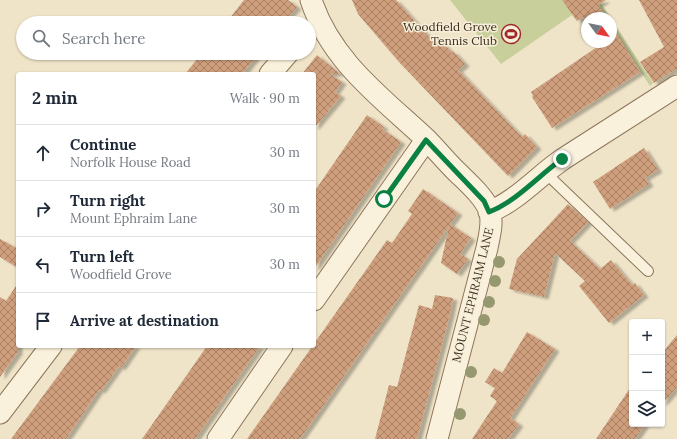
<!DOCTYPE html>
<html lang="en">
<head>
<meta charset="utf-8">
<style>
  :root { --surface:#fff; --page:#f6f6f7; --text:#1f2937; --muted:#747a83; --line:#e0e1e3 }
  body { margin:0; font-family:Lora,serif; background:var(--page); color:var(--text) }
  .controls { position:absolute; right:12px; bottom:12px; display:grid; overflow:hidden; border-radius:4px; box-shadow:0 1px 3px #0004 }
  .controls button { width:36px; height:36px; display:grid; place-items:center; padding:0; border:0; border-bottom:1px solid var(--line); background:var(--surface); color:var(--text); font:20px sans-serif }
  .compass { position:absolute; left:581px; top:12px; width:36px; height:36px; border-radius:50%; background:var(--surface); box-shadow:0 1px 3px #0004; rotate:123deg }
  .stop { position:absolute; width:12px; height:12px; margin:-9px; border:3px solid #0b8043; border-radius:50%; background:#fff }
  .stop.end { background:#0b8043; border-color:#fff; box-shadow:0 1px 4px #0008 }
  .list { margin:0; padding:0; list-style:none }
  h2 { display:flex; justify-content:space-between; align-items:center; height:52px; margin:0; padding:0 16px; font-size:17px }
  h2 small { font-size:13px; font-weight:400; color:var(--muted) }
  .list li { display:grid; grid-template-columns:26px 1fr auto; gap:12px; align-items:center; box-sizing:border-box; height:56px; padding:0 16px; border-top:1px solid var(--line) }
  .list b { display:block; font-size:15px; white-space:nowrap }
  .list p { margin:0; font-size:13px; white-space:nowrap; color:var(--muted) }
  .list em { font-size:13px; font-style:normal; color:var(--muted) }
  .icon { flex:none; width:22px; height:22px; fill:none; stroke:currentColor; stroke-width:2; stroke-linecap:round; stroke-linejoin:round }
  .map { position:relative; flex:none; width:677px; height:439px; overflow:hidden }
  .search { position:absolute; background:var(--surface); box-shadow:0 1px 3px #0004; left:16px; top:16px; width:300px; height:44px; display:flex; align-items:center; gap:10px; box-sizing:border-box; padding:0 14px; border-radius:22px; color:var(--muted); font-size:15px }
  .panel { position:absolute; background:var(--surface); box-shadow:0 1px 3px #0004; left:16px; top:72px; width:300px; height:276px; border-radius:4px }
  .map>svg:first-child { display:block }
  .garden { fill:#c9cf9b }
  .building { fill:url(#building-cross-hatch); filter:url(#shadow) }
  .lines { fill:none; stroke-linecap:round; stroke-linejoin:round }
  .service-casing { stroke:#8d765c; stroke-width:12 }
  .minor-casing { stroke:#8d765c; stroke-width:23 }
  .service { stroke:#faf1dc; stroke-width:10 }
  .minor { stroke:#faf1dc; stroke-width:21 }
  .tree { fill:#96986f }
  .route { stroke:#0b8043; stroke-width:5 }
  .labels { text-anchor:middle; stroke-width:3; stroke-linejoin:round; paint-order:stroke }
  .poi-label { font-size:12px; fill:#3d2e20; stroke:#f7eed8; text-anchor:end }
  .street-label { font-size:12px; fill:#3d2e20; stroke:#f7eed8 }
</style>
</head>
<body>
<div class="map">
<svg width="677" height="439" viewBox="0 0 677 439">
  <defs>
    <pattern id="building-cross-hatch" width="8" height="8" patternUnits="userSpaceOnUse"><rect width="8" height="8" fill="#cf9f7d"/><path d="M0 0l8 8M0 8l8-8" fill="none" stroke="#a98266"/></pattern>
    <filter id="shadow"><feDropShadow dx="4.5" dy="2.5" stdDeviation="1" flood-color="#0004"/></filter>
  </defs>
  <rect width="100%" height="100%" fill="#f0e4c8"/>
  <path class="garden" d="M450,0h149l54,83 -3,3 -39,-60v-8h-5l-8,-12 -21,15 -5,-6 -71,49z"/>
  <path class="building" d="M244,0h44l9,7 -14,16h-57z
    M352,0h44l38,43 5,-4 13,14 1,-2 12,13 -7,6 64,67 3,-3 12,13 -29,29 -109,-114 -41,-48z
    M562,0h44l-8,5 9,13h-20v6l-4,-7 -6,4z
    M639,0h38v70l-1,-1 -22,14 -14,-21 24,-15z
    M611,25l29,47 -88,56 -20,-31 1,-1 -2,-4 69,-47 -2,-3h13z
    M202,53h57l-17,21h-57z
    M317,55l23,19h-10l12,8 -7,10 6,4 -27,32v-54h-12z
    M367,115l17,12 -2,2 19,13 -87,127v-77z
    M644,148l14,22 -13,8 4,6 -39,25 -17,-27z
    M423,189l35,24 -8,11 21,14 -11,16 8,5 -11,15 -16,-11 8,-37 -149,213h-53l140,-199 5,3 20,-29 -4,-3z
    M568,204l20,18 -18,19 30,28 11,-9 21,25 3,-2 9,12 -35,28 -30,-37 6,-5 -30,-28 -11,44 -35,-8 8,-30z
    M0,239l18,10v19l-18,-11z
    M18,283v69l-18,25v-80l6,4z
    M435,295l18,3 -3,16 -33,125h-42l14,-54 8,2 22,-82 13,4z
    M527,332l28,17 -45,69 9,6 -11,15h-36l25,-38 -7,-5 5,-8 -10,-6 9,-14 8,5z
    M677,335v52l-15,17v-51z
    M80,346h56l-15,22 -2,-2 -18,25 -2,-1 -33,49h-55z
    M207,346h53l-65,93h-53z
    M632,385v39h13l-10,15h-39z"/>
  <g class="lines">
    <defs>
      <path id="service" d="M546,171l8,10 94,90"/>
      <path id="minor" d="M311,0c20,61 70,97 115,139 10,10 19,21 29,31 12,12 29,26 35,42 3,12 -1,25 -3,36l-50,191
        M270,74l18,-21
        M489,212c28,-11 49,-36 74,-53l114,-73
        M314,300l112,-160
        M0,413l51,-67
        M218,439l64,-93"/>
    </defs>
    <use href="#service" class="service-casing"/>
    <use href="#minor" class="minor-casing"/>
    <use href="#service" class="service"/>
    <use href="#minor" class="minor"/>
  </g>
  <g class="tree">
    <circle cx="499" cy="262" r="6"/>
    <circle cx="495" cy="281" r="6"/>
    <circle cx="489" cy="302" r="6"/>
    <circle cx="484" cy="320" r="6"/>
    <circle cx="471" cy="372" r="6"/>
    <circle cx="460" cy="414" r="6"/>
  </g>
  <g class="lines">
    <path class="route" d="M384,199l42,-59 58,61 5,11c28,-11 49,-36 73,-53"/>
  </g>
  <defs>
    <symbol id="stadium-ring" viewBox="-11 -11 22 22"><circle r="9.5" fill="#f7eed8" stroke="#9e2a2b" stroke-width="1.5"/><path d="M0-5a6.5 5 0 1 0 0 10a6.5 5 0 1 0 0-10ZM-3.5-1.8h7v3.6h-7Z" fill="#9e2a2b"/></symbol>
  </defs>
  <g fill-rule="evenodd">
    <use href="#stadium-ring" x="500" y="23" width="22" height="22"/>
  </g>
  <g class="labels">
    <g class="poi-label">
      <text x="497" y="31">Woodfield Grove<tspan x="497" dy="14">Tennis Club</tspan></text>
    </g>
    <g class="street-label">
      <text transform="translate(473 295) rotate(-76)" y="4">MOUNT EPHRAIM LANE</text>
    </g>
  </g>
</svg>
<div class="controls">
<button>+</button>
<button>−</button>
<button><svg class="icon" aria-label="layers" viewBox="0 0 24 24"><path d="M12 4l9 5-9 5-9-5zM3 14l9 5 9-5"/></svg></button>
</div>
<svg class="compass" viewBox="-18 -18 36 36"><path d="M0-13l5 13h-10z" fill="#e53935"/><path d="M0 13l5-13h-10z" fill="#747a83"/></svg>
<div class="stop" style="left:384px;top:199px"></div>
<div class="stop end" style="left:562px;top:159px"></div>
<div class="search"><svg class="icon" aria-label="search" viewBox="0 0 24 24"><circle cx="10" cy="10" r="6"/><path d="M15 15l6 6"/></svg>Search here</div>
<section class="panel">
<h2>2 min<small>Walk · 90 m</small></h2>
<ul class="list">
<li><svg class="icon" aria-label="ahead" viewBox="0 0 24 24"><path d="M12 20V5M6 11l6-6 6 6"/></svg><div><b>Continue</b><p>Norfolk House Road</p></div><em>30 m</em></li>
<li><svg class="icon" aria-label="right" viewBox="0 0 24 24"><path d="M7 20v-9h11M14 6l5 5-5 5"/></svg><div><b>Turn right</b><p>Mount Ephraim Lane</p></div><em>30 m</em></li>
<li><svg class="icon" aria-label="left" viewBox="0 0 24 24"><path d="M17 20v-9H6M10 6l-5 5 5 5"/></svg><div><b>Turn left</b><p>Woodfield Grove</p></div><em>30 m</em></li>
<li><svg class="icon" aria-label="arrive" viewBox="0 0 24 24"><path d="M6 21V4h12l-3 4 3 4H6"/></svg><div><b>Arrive at destination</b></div></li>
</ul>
</section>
</div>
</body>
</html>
